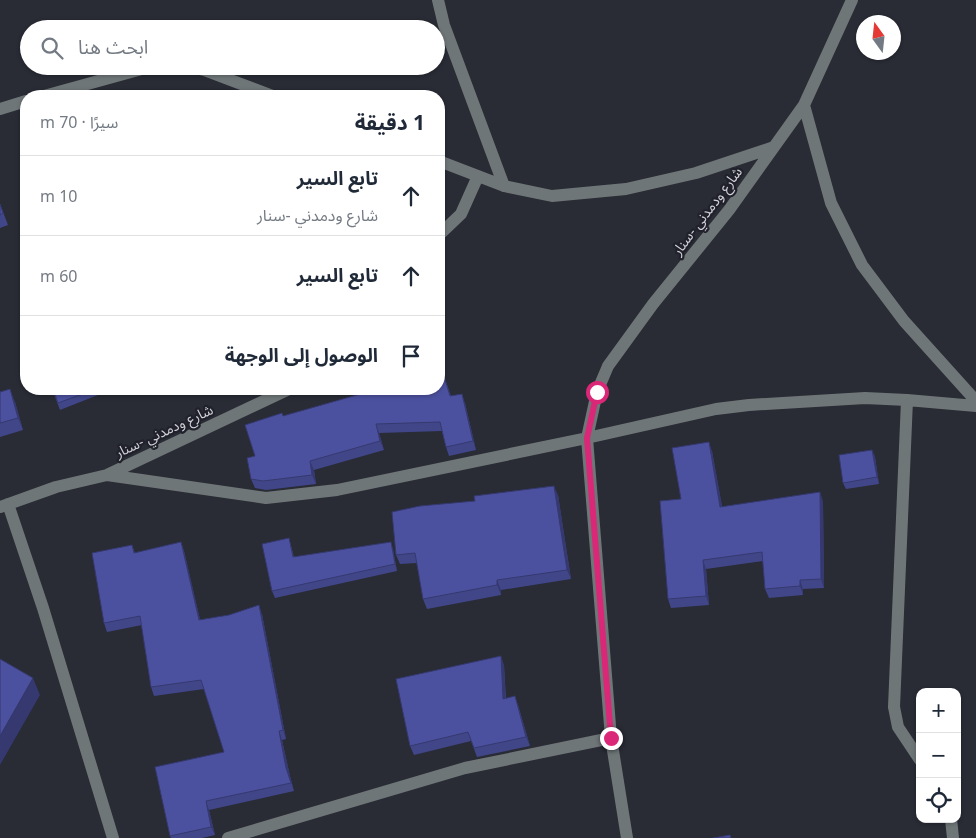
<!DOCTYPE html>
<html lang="ar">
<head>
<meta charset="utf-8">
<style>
  :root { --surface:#fff; --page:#f6f6f7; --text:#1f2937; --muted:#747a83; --line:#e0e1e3 }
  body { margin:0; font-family:"Noto Sans","Noto Sans Arabic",sans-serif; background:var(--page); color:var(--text); direction:rtl }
  .controls { position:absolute; right:15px; bottom:15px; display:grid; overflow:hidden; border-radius:10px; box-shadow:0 1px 4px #0004 }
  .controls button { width:45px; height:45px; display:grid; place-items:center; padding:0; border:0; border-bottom:1px solid var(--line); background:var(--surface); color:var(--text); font:25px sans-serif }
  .compass { position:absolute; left:856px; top:15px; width:45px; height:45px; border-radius:50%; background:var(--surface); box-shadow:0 1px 4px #0004; rotate:345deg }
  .stop { position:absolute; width:15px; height:15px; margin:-11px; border:4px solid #db2777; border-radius:50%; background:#fff }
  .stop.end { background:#db2777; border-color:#fff; box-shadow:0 1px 5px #0008 }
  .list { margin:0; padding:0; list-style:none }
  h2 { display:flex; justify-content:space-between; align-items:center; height:65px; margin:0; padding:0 20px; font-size:21px }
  h2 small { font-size:16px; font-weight:400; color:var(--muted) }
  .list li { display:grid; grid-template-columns:32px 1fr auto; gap:15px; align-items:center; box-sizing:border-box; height:80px; padding:0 20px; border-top:1px solid var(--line) }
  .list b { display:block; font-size:19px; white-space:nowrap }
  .list p { margin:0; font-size:16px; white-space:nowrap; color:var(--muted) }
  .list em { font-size:16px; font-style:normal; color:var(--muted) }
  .icon { flex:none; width:28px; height:28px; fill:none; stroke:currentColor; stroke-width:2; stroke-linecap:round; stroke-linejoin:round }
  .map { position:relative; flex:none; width:976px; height:838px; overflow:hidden; direction:ltr }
  .search { position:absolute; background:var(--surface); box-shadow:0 1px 4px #0004; left:20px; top:20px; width:425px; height:55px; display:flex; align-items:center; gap:12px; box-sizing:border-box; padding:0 18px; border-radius:28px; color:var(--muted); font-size:19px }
  .panel { position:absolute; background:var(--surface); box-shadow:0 1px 4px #0004; left:20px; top:90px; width:425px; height:305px; border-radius:20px; direction:rtl }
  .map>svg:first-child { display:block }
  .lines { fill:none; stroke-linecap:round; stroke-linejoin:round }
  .minor { stroke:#6f7678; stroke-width:12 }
  .wall { fill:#414689 }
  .shaded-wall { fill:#35396f }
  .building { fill:#4c519f; stroke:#35396f }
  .route { stroke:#db2777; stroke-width:6 }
  .labels { text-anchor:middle; stroke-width:4.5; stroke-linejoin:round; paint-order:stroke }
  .street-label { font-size:14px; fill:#d2d3da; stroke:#20212b }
</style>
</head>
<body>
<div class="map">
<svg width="976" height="838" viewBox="0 0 976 838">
  <rect width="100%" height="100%" fill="#292b35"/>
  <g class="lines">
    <path class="minor" d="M438,0l6,25 60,161
      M186,66l18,4 69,26
      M44,96l105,-29 7,-1
      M804,105l27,98 31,62 42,56 72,80
      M0,109l26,-8
      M439,161l65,25 48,10 74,-7 70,-16 78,-26
      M439,235l22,-21 17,-38
      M907,400l-13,307 4,20 22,33
      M107,475l159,23 71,-8 250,-52 129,-29 33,-4 116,-7 42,2 69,6
      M8,504l35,104 70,230
      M0,507l56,-20 51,-12 182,-86
      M951,819l2,19
      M228,838l237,-70 146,-30
      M627,838l-16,-100 -24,-300 10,-46 11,-26 45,-62 76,-94 75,-105 48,-105"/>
  </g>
  <path class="wall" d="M0,204l8,21 -8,3z
    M445,379l6,17 14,7 11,47 -27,6 -3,-9 -4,-16 -63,2 5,17 -70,20 2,14 -50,6 -11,-2 -4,-9 4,-23 28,-40z
    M52,389h55l1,2 -48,19z
    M0,392l15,10 8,28 -23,7z
    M872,450l3,7 4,27 -33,5 -3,-6z
    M712,451l10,56 101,-6 1,87 -21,1v6l-34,3 -4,-9 -2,-28 -57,8 3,36 -38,3 -3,-9 13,-100z
    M558,495l13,84 -70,11v5l-74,14 -4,-10 -6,-36 -17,1 -4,-9z
    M289,538l5,19 99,-8 4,22 -122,27 -3,-7z
    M181,542l3,9 16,69 62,-6 24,125 -4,1 8,36 4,15 -85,19 6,25 -13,3h-31l-1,-2 54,-84 -20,-63 -50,7 -3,-9 -9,-62 -35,7 -3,-9 28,-78 3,8z
    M504,665l2,33 12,7 12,41 -53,11 -6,-16 -57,14 -4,-9z"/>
  <path class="shaded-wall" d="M10,389l5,13 8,28 -5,-12z
    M462,394l3,9 11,47 -3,-9z
    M376,424l3,9 5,17 -4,-9z
    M709,442l3,9 12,65 -4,-9z
    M872,450l3,7 4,27 -2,-7z
    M310,461l4,9 2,14 -4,-9z
    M554,486l4,9 13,84 -4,-9z
    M820,492l3,9 1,87 -3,-9z
    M181,542l3,9 18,77 -3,-8z
    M391,542l2,7 4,22 -2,-7z
    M703,560l3,9 3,36 -3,-9z
    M497,580l4,10v5l-4,-10z
    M800,580l3,9v6l-3,-9z
    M259,605l3,9 24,125 -3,-9z
    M501,656l3,9 2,43 -3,-9z
    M33,678l7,17 -40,70v-29z
    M515,696l3,9 12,41 -4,-9z
    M279,731l3,9 8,36 4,15 -8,-23z
    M206,801l3,9 6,25 -4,-8z"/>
  <path class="building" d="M0,204l3,9 -3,2z
    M442,370l8,26 12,-2 11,47 -27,6 -6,-25 -64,2 4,17 -70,20 2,14 -49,6 -12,-2 -4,-21 8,-2 -10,-31 37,-12 1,3 95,-27h61v-18z
    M10,389l8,29 -18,5v-31z
    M53,389h43l-38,14z
    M709,442l11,65 100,-15 1,87 -21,1v6l-35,3 -3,-37 -59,8 3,36 -38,3 -8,-98 21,-2 -9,-51z
    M872,450l5,27 -34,6 -4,-28z
    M554,486l13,84 -70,10v5l-74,14 -8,-46 -19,2 -4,-43 28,-6 55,-5 -1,-5z
    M289,538l4,19 98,-15 4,22 -123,27 -10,-47z
    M181,542l18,78 30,-5 30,-10 24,125 -4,1 7,37 5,15 -85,18 5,26 -41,9 -15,-69 69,-15 -23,-72 -50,7 -11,-71 -36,7 -12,-70 40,-8 2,8z
    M501,656l2,43 12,-3 11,41 -52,11 -6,-16 -58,14 -14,-67z
    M0,659l33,19 -33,58z
    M730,835l1,3h-18z"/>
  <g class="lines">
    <path class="route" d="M597,392l-10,46 24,300"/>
  </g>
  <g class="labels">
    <g class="street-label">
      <text transform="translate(707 211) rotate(-53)" y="5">شارع ودمدني -سنار</text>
      <text transform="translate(164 431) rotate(-25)" y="5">شارع ودمدني -سنار</text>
    </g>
  </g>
</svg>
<div class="controls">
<button>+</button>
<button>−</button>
<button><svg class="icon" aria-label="locate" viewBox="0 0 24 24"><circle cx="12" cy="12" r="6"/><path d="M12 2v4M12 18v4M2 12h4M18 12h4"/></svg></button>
</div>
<svg class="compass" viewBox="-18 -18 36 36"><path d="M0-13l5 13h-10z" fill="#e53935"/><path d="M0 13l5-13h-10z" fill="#747a83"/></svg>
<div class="stop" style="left:597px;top:392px"></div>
<div class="stop end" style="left:611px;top:738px"></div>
<div class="search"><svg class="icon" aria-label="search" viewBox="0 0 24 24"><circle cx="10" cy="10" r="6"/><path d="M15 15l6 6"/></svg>ابحث هنا</div>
<section class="panel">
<h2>1 دقيقة<small>سيرًا · 70 m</small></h2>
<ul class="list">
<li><svg class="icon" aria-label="ahead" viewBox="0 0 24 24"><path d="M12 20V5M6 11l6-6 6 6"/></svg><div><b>تابع السير</b><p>شارع ودمدني -سنار</p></div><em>10 m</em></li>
<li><svg class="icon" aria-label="ahead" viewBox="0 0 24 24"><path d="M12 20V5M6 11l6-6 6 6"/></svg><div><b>تابع السير</b></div><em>60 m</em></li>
<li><svg class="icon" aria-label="arrive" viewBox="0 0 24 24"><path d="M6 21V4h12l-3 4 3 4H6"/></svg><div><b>الوصول إلى الوجهة</b></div></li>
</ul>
</section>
</div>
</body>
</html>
